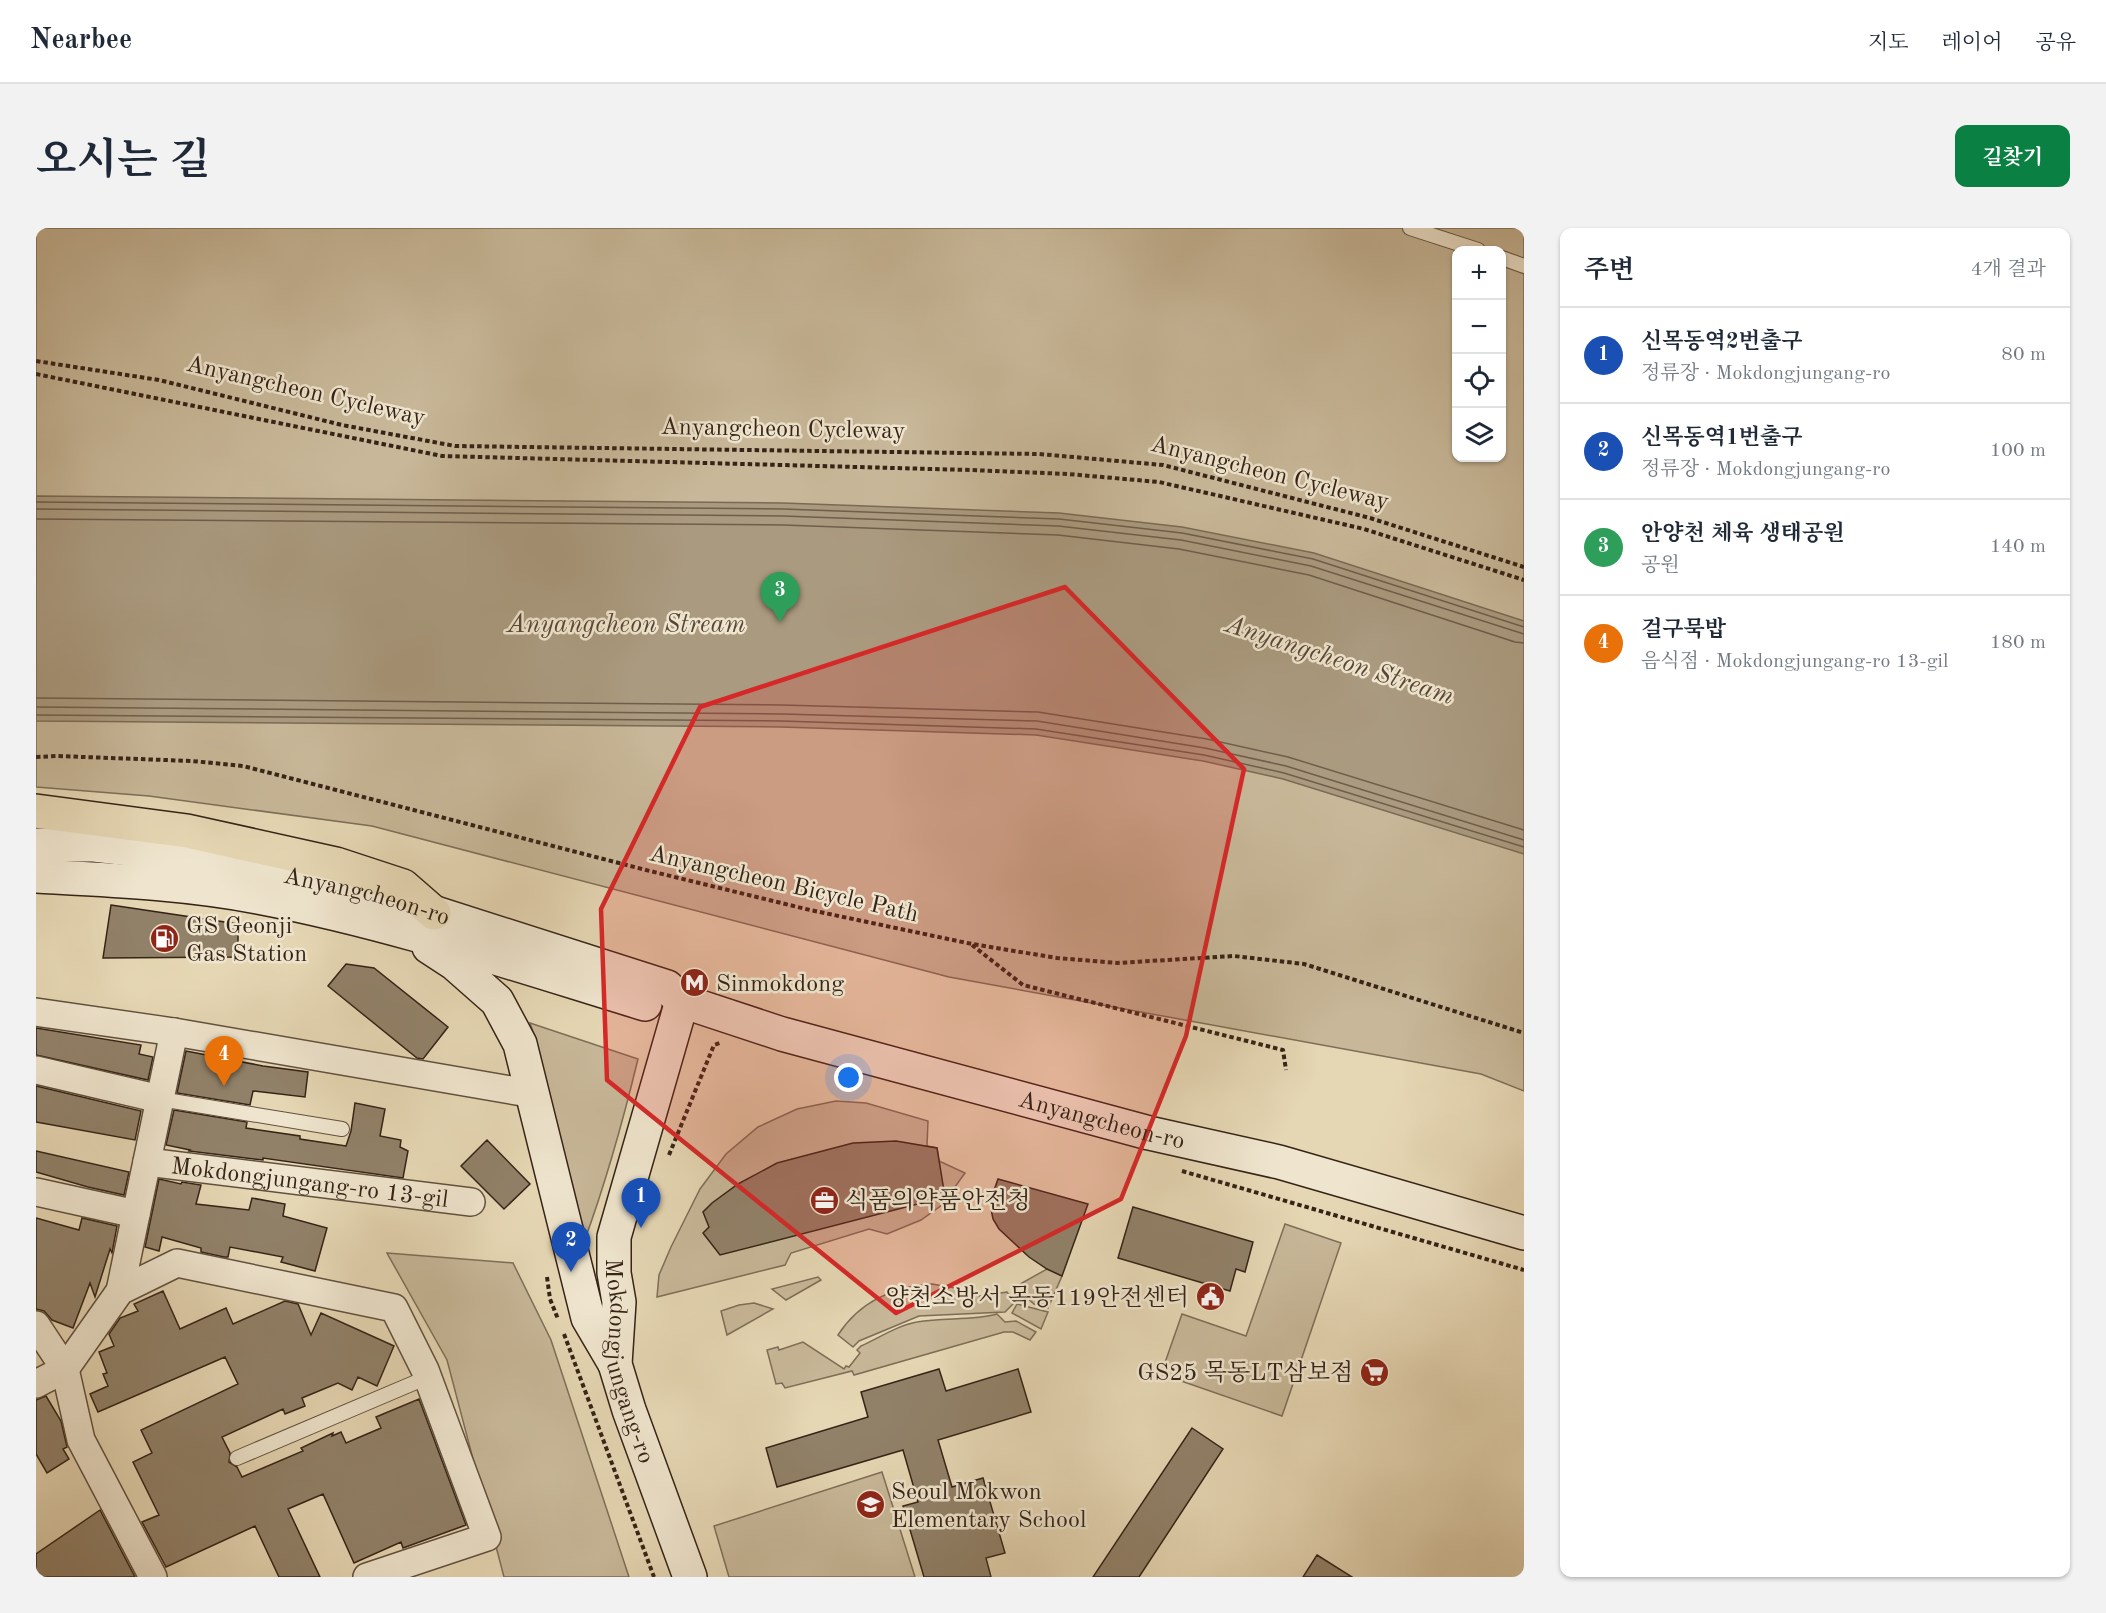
<!DOCTYPE html>
<html lang="ko">
<head>
<meta charset="utf-8">
<style>
  :root { --surface:#fff; --page:#f2f2f3; --text:#1f2937; --muted:#747a83; --line:#e0e1e3; --accent:#0b8043 }
  body { margin:0; font-family:"Old Standard TT","Noto Serif KR",serif; background:var(--page); color:var(--text) }
  .controls { position:absolute; right:18px; top:18px; display:grid; overflow:hidden; border-radius:12px; box-shadow:0 2px 4px #0004 }
  .controls button { width:54px; height:54px; display:grid; place-items:center; padding:0; border:0; border-bottom:2px solid var(--line); background:var(--surface); color:var(--text); font:30px sans-serif }
  .you { position:absolute; left:813px; top:850px; width:21px; height:21px; margin:-15px; border:4px solid #fff; border-radius:50%; background:#1a73e8; box-shadow:0 0 0 9px #1a73e833 }
  .badge { display:grid; place-items:center; width:39px; height:39px; border-radius:50%; background:var(--accent); color:#fff; font-size:20px; font-weight:700 }
  .pin { position:absolute; translate:-50% -50px; filter:drop-shadow(0 2px 3px #0008) }
  .pin::after { content:''; position:absolute; top:32px; width:21px; height:18px; background:inherit; clip-path:polygon(0 0,100% 0,50% 100%) }
  .list { margin:0; padding:0; list-style:none }
  h2 { display:flex; justify-content:space-between; align-items:center; height:78px; margin:0; padding:0 24px; font-size:26px }
  h2 small { font-size:20px; font-weight:400; color:var(--muted) }
  .list li { display:grid; grid-template-columns:39px 1fr auto; gap:18px; align-items:center; box-sizing:border-box; height:96px; padding:0 24px; border-top:2px solid var(--line) }
  .list b { display:block; font-size:22px; white-space:nowrap }
  .list p { margin:0; font-size:20px; white-space:nowrap; color:var(--muted) }
  .list em { font-size:20px; font-style:normal; color:var(--muted) }
  .icon { flex:none; width:33px; height:33px; fill:none; stroke:currentColor; stroke-width:2; stroke-linecap:round; stroke-linejoin:round }
  .map { position:relative; flex:none; width:1488px; height:1349px; overflow:hidden; border-radius:12px }
  header { display:flex; align-items:center; gap:36px; box-sizing:border-box; height:84px; padding:0 30px; background:var(--surface); border-bottom:2px solid var(--line) }
  header strong { font-size:28px }
  nav { display:flex; gap:33px; margin-inline-start:auto; font-size:21px }
  .intro { display:flex; align-items:center; justify-content:space-between; box-sizing:border-box; height:144px; padding:0 36px }
  h1 { margin:0; font-size:42px }
  .button { padding:15px 27px; border-radius:12px; background:var(--accent); color:#fff; font-size:21px; font-weight:700 }
  main { display:flex; gap:36px; padding:0 36px }
  aside { flex:1; background:var(--surface); border-radius:12px; box-shadow:0 2px 4px #0004 }
  .map>svg:first-child { display:block }
  .green { fill:#c8b899; stroke:#7e6e58; stroke-width:1.5; fill-rule:evenodd }
  .water { fill:#aa9a7f; stroke:#7b6a55; stroke-width:1.5 }
  .lines { fill:none; stroke-linecap:round; stroke-linejoin:round }
  .shore { stroke:#705e4b; stroke-width:1.5 }
  .building { fill:#918169; stroke:#352317; stroke-width:1.5 }
  .service-casing { stroke:#61503e; stroke-width:16 }
  .minor-casing { stroke:#61503e; stroke-width:30 }
  .secondary-casing { stroke:#352317; stroke-width:36 }
  .primary-casing { stroke:#352317; stroke-width:36 }
  .path { stroke:#352317; stroke-width:4; stroke-dasharray:4.5 3; stroke-linecap:butt }
  .service { stroke:#efe5ce; stroke-width:14 }
  .minor { stroke:#efe5ce; stroke-width:27 }
  .secondary { stroke:#efe5ce; stroke-width:33 }
  .primary { stroke:#e6d7b4; stroke-width:33 }
  .marked { fill:#d62828; fill-opacity:0.2; stroke:#d62828; stroke-width:4.5; stroke-linejoin:round }
  .labels { text-anchor:middle; stroke-width:5; stroke-linejoin:round; paint-order:stroke }
  .street-label { font-size:24px; fill:#352317; stroke:#efe5ce }
  .poi-label { font-size:24px; fill:#352317; stroke:#efe5ce; text-anchor:start }
  .water-label { font-size:26px; font-style:italic; fill:#584736; stroke:#efe5ce }
</style>
</head>
<body>
<header>
<strong>Nearbee</strong>
<nav><a>지도</a><a>레이어</a><a>공유</a></nav>
</header>
<div class="intro"><h1>오시는 길</h1><a class="button">길찾기</a></div>
<main>
<div class="map">
<svg width="1488" height="1349" viewBox="0 0 1488 1349">
  <rect width="100%" height="100%" fill="#e6d7b4"/>
  <filter id="stains"><feTurbulence type="fractalNoise" baseFrequency=".00333" numOctaves="4"/><feColorMatrix values="0 0 0 0 .2 0 0 0 0 .09 0 0 0 0 .02 0 0 0 .5 -.17"/></filter>
  <radialGradient id="worn" r=".72"><stop offset=".6" stop-color="#630" stop-opacity="0"/><stop offset="1" stop-color="#630" stop-opacity=".3"/></radialGradient>
  <path class="green" d="M0,0h1488v863l-43,-17 -532,-97 -577,-151 -223,-30 -113,-9zM1420,22h46v208h-46z
    M494,795l108,36c-15,62 -32,123 -54,183l-47,-198z
    M800,873l30,2 62,18 -1,25 10,2 2,13 26,12 -23,32 -21,15 -34,14 -18,-5 -78,24 -6,12 -128,32 2,-22 12,-28 29,-58 26,-35 32,-27 39,-18z
    M1249,996l56,19 -59,173 -121,-42 21,-60 64,22z
    M351,1025l126,10 38,77 78,237h-125l-57,-217z
    M1011,1041l15,7 -14,32 -14,-4 -19,-17z
    M782,1049l3,3 -35,20 -14,-11z
    M896,1056l23,4 25,8 27,-4 8,10 -10,10 -86,4 -60,25 -6,6 -15,-12c21,-33 56,-49 94,-51z
    M718,1075l19,6 -46,26 -6,-24 18,-6z
    M981,1076l31,8 -7,17 -29,-16z
    M961,1086l8,8 11,-1 20,11 -6,8 -17,-8h-9l-150,43 -2,-4 -67,17 -3,-5 -6,1 -9,-34 11,-3 1,3 24,-8 41,27 2,-3 3,1 11,-14 -3,-3 4,-4c18,-8 37,-21 56,-24 27,-5 54,-1 80,-8z
    M846,1244l33,105h-186l-15,-51z"/>
  <path class="water" d="M0,268l747,7 276,10 123,14 132,26 210,68v233l-241,-75 -80,-18 -167,-26 -255,-8 -745,-6z"/>
  <g class="lines">
    <path class="shore" d="M0,274l747,7 276,10 123,14 131,26 211,68
      M0,281l747,7 275,10 123,14 130,26 213,68
      M0,291l747,6 275,10 121,14 130,26 206,67 9,1
      M0,470l746,7 256,7 169,27 81,18 236,73
      M0,479l746,7 255,7 168,27 81,18 238,74
      M0,487l745,6 255,8 168,26 80,18 240,74"/>
  </g>
  <path class="building" d="M75,677l127,19v33l-135,1z
    M310,736l28,4 74,59 -25,32 -6,-1 -89,-72z
    M0,800l105,17 -2,9 14,3 -5,23 -112,-25z
    M150,823l77,15 45,6 -3,25 -52,-6 -3,14 -73,-12z
    M0,858l105,25 -6,29 -99,-18z
    M319,875l30,6 -5,27 21,4 -1,7 8,4 -5,27 -140,-20v2l-74,-9 1,-1 -24,-5 8,-35 73,12 -1,6 54,8v3l46,7 5,-15z
    M451,912l43,44 -26,25 -43,-43z
    M860,913l41,7 8,49 -225,58 -17,-22 6,-6 -6,-15 9,-9 26,-19 39,-21 76,-20z
    M0,923l93,21 -5,23 -36,-8 -52,-15z
    M123,951l22,5 1,-2 19,3 -5,19 53,6 3,-12 33,6 -2,12 44,12 -12,43 -34,-9 2,-5 -53,-10 -2,10h-4l-23,-5v-4l-39,-11 -3,14 -14,-4z
    M962,951l90,25 -26,72 -15,-7 -18,-12 -30,-28 -6,-10 -2,-10v-10z
    M1097,979l120,35 -8,30 -9,-3 -6,22 -112,-33z
    M0,990l43,12 3,-12 35,8 -5,27 -2,-4 -15,48 -5,-14 -17,45 -21,-8 -8,-9 -8,-2z
    M127,1063l17,38 46,-21 7,16 52,-23 13,3 13,31 10,-22 73,33 -17,40 -19,-9 -6,13 -14,-7 -36,15 3,8 -20,8 -2,-5 -61,28 8,16 -1,9 8,5 5,10 61,-26 -2,-3 32,-15 -1,3 9,-4 5,11 35,-15 -5,-11 43,-18 47,126 -63,23 -2,-6 -47,21 -31,-69 -35,15 32,68h-41l-24,-51 -89,41 -24,-45 17,-7 -26,-53 19,-9 -11,-23 97,-46 -13,-27 -127,55 -8,-18 18,-8 -5,-12 4,-1 -8,-21 15,-6 -5,-12 11,-16 18,-7 -4,-7z
    M903,1141l7,22 72,-22 13,43 -93,28 14,47 31,-9 22,75 -19,5 5,19h-67l-21,-71 15,-4 -15,-52 -126,37 -11,-39 102,-31 -7,-25z
    M10,1168l15,25 6,26 -4,2 6,10 -22,14 -11,-19v-54z
    M1156,1200l31,21 -84,128h-46z
    M64,1282l35,67h-99v-23z
    M1281,1327l35,22h-49z"/>
  <g class="lines">
    <defs>
      <path id="service" d="M1374,0l68,22
        M1466,30l22,8
        M124,871l182,30
        M201,1230l191,-81"/>
      <g id="minor">
        <path d="M0,784l138,20 360,62"/>
        <path d="M0,842l124,29"/>
        <path id="s1" d="M111,934l324,40"/>
        <path d="M0,964l100,22"/>
        <path d="M84,1063l54,-259"/>
        <path d="M0,1097l29,44 16,71 72,137"/>
        <path d="M0,1156l29,-15 55,-78 57,-28 217,45 31,62 62,167 -120,40"/>
      </g>
      <g id="secondary">
        <path id="s2" d="M0,617h58l107,12 175,37 291,93 15,14 100,33 367,99 130,29 245,71"/>
        <path d="M0,648c74,4 149,7 222,21 132,25 259,68 387,107"/>
        <path d="M393,719l26,17 42,37 23,43 68,274 27,46"/>
        <path id="s3" d="M646,773l-68,236v36l5,29 -4,62 14,46 61,167"/>
      </g>
      <path id="primary" d="M0,583l151,20 149,33 67,22 31,27"/>
    </defs>
    <use href="#service" class="service-casing"/>
    <use href="#minor" class="minor-casing"/>
    <use href="#secondary" class="secondary-casing"/>
    <use href="#primary" class="primary-casing"/>
    <path class="path" d="M0,133l123,19 183,45 113,21 584,8 124,11 207,53 154,49
      M0,146l406,82 528,14 98,4 91,8 205,47 160,51
      M0,529l21,-1 135,5 51,5 407,105 160,39 162,34 85,14 60,5 117,-7 70,8 220,69
      M936,717l51,40 260,65 3,20
      M633,927l45,-110 6,-2
      M1146,943l342,99
      M511,1049l3,22 8,20
      M528,1106l90,243"/>
    <use href="#service" class="service"/>
    <use href="#minor" class="minor"/>
    <use href="#secondary" class="secondary"/>
    <use href="#primary" class="primary"/>
  </g>
  <path class="marked" d="M1029,359l179,182 -58,267 -65,163 -225,114 -289,-233 -6,-171 99,-202z"/>
  <defs>
    <symbol id="fuel-disc" viewBox="-11 -11 22 22"><circle r="9.5" fill="#8f2418" stroke="#efe5ce"/><path d="M-5.5-6h7V0h2V4h1.3V-2.5L3-4.5l.8-.8L6-3V5H2.5V1h-1V6h-7ZM-4.2-4.7v3.2H.2V-4.7Z" fill="#fff"/></symbol>
    <symbol id="metro-disc" viewBox="-11 -11 22 22"><circle r="9.5" fill="#8f2418" stroke="#efe5ce"/><path d="M-5.5 5V-5H-3L0 0L3-5H5.5V5H3V-.5L0 4L-3-.5V5Z" fill="#fff"/></symbol>
    <symbol id="office-disc" viewBox="-11 -11 22 22"><circle r="9.5" fill="#8f2418" stroke="#efe5ce"/><path d="M-6-3h4V-5.5h4V-3h4V5H-6ZM-1-4.5V-3h2v-1.5ZM-6 0V1H6V0Z" fill="#fff"/></symbol>
    <symbol id="civic-disc" viewBox="-11 -11 22 22"><circle r="9.5" fill="#8f2418" stroke="#efe5ce"/><path d="M-.6-6.5H3V-4.5H.6V-3L4-1V1h2V6H-6V1h2V-1L-.6-3ZM-1.2 2.5V6h2.4V2.5Z" fill="#fff"/></symbol>
    <symbol id="supermarket-disc" viewBox="-11 -11 22 22"><circle r="9.5" fill="#8f2418" stroke="#efe5ce"/><path d="M-6-5.5h2.5l.6 2H6L4.5 2H-2.5L-4.4-4H-6ZM-1.5 3.2a1.3 1.3 0 1 0 .1 0ZM3 3.2a1.3 1.3 0 1 0 .1 0Z" fill="#fff"/></symbol>
    <symbol id="school-disc" viewBox="-11 -11 22 22"><circle r="9.5" fill="#8f2418" stroke="#efe5ce"/><path d="M0-5L7-2L0 1L-7-2ZM-4 1L0 2.5L4 1V4Q0 6-4 4Z" fill="#fff"/></symbol>
  </defs>
  <g fill-rule="evenodd">
    <use href="#fuel-disc" x="112" y="694" width="33" height="33"/>
    <use href="#metro-disc" x="642" y="738" width="33" height="33"/>
    <use href="#office-disc" x="772" y="956" width="33" height="33"/>
    <use href="#civic-disc" x="1158" y="1052" width="33" height="33"/>
    <use href="#supermarket-disc" x="1322" y="1128" width="33" height="33"/>
    <use href="#school-disc" x="818" y="1260" width="33" height="33"/>
  </g>
  <g class="labels">
    <g class="street-label">
      <text transform="translate(270 162) rotate(13)" y="8">Anyangcheon Cycleway</text>
      <text transform="translate(747 200) rotate(1)" y="8">Anyangcheon Cycleway</text>
      <text transform="translate(1234 244) rotate(14)" y="8">Anyangcheon Cycleway</text>
      <text transform="translate(748 655) rotate(13)" y="8">Anyangcheon Bicycle Path</text>
      <text dy="8" stroke="none"><textPath href="#s2" startOffset="336">Anyangcheon-ro</textPath></text>
      <text dy="8" stroke="none"><textPath href="#s2" startOffset="1107">Anyangcheon-ro</textPath></text>
      <text dy="8" stroke="none"><textPath href="#s1" startOffset="164">Mokdongjungang-ro 13-gil</textPath></text>
      <text dy="8" stroke="none"><textPath href="#s3" startOffset="372">Mokdongjungang-ro</textPath></text>
    </g>
    <g class="poi-label">
      <text x="150" y="705">GS Geonji<tspan x="150" dy="28">Gas Station</tspan></text>
      <text x="680" y="763">Sinmokdong</text>
      <text x="809" y="980">식품의약품안전청</text>
      <text x="1153" y="1077" text-anchor="end">양천소방서 목동119안전센터</text>
      <text x="1317" y="1152" text-anchor="end">GS25 목동LT삼보점</text>
      <text x="855" y="1271">Seoul Mokwon<tspan x="855" dy="28">Elementary School</tspan></text>
    </g>
    <g class="water-label">
      <text x="590" y="404">Anyangcheon Stream</text>
      <text transform="translate(1304 431) rotate(18)" y="9">Anyangcheon Stream</text>
    </g>
  </g>
  <rect width="100%" height="100%" filter="url(#stains)"/>
  <rect width="100%" height="100%" fill="url(#worn)"/>
</svg>
<div class="controls">
<button>+</button>
<button>−</button>
<button><svg class="icon" aria-label="locate" viewBox="0 0 24 24"><circle cx="12" cy="12" r="6"/><path d="M12 2v4M12 18v4M2 12h4M18 12h4"/></svg></button>
<button><svg class="icon" aria-label="layers" viewBox="0 0 24 24"><path d="M12 4l9 5-9 5-9-5zM3 14l9 5 9-5"/></svg></button>
</div>
<div class="you"></div>
<div class="pin badge" style="left:605px;top:1000px;background:#1a4fb4">1</div>
<div class="pin badge" style="left:535px;top:1044px;background:#1a4fb4">2</div>
<div class="pin badge" style="left:744px;top:394px;background:#2e9e5b">3</div>
<div class="pin badge" style="left:188px;top:858px;background:#e8710a">4</div>
</div>
<aside>
<h2>주변<small>4개 결과</small></h2>
<ul class="list">
<li><span class="badge" style="background:#1a4fb4">1</span><div><b>신목동역2번출구</b><p>정류장 · Mokdongjungang-ro</p></div><em>80 m</em></li>
<li><span class="badge" style="background:#1a4fb4">2</span><div><b>신목동역1번출구</b><p>정류장 · Mokdongjungang-ro</p></div><em>100 m</em></li>
<li><span class="badge" style="background:#2e9e5b">3</span><div><b>안양천 체육 생태공원</b><p>공원</p></div><em>140 m</em></li>
<li><span class="badge" style="background:#e8710a">4</span><div><b>걸구묵밥</b><p>음식점 · Mokdongjungang-ro 13-gil</p></div><em>180 m</em></li>
</ul>
</aside>
</main>
</body>
</html>
